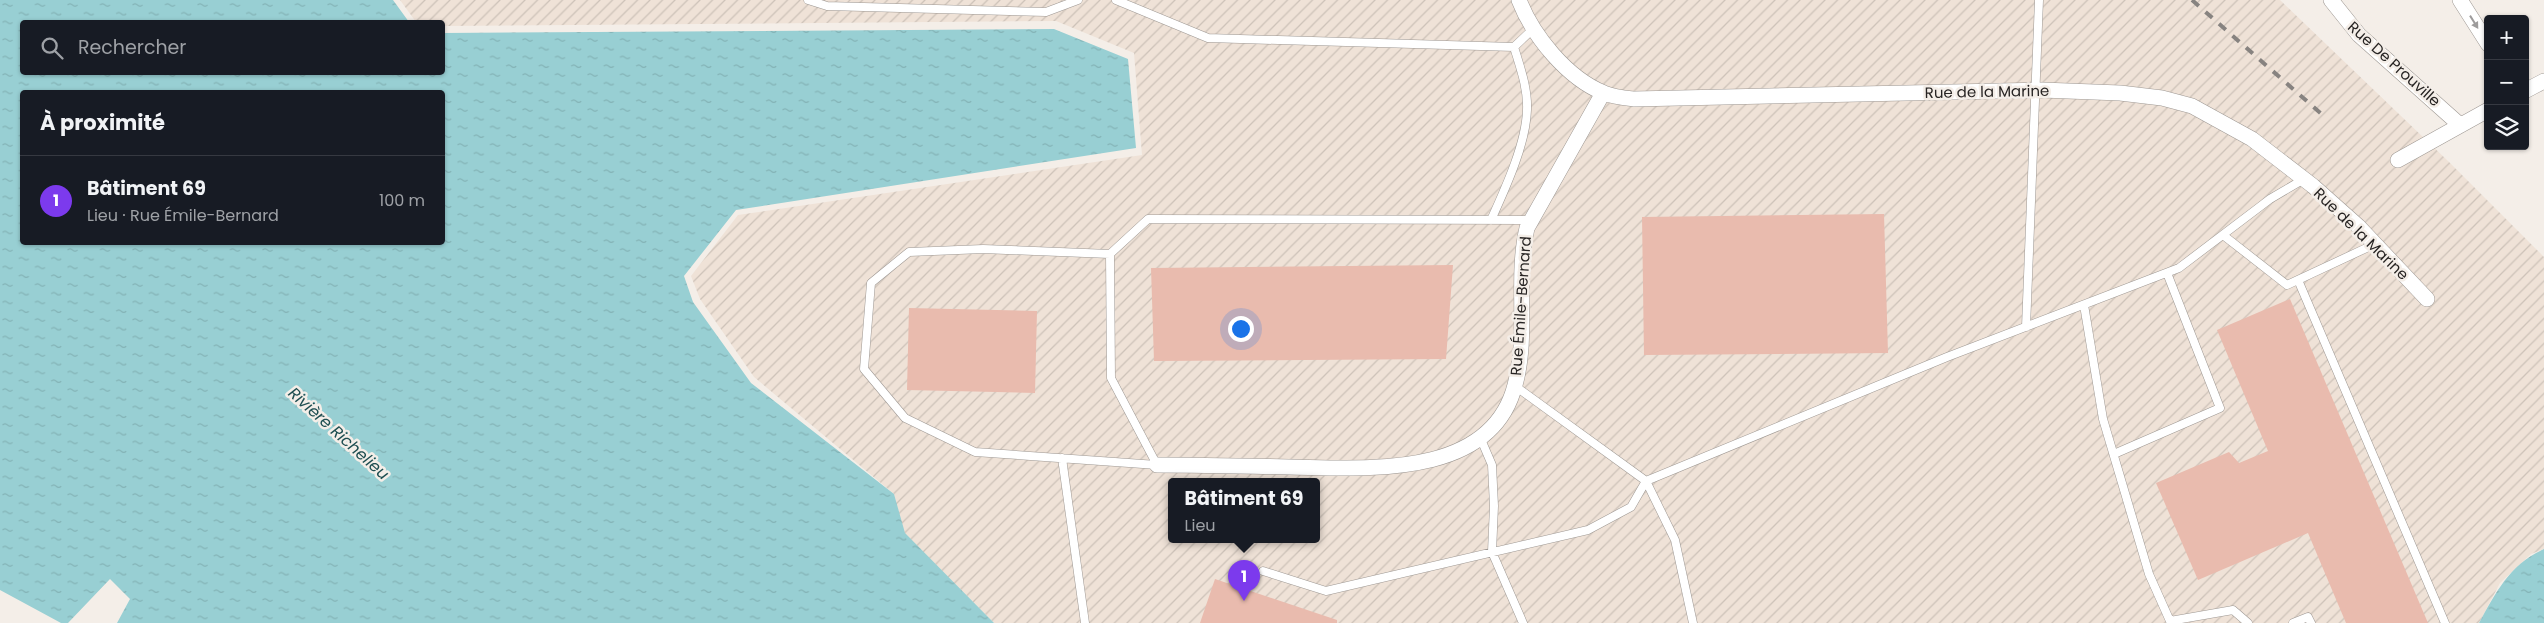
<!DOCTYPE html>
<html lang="fr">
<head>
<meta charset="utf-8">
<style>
  :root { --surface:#171b24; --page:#20242c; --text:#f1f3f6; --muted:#9ea1a6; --line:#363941; --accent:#7c3aed }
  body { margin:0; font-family:Poppins,sans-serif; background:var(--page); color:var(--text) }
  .controls { position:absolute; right:15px; top:15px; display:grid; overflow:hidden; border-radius:5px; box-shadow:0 1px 4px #0004 }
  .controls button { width:45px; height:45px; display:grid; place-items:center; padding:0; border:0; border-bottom:1px solid var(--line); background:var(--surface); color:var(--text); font:25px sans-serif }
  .you { position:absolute; left:1240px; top:328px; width:18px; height:18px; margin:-12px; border:4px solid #fff; border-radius:50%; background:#1a73e8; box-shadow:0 0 0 8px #1a73e833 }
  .badge { display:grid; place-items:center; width:32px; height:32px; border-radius:50%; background:var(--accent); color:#fff; font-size:16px; font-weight:700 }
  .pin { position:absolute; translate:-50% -41px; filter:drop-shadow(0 1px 2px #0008) }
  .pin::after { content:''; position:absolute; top:26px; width:18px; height:15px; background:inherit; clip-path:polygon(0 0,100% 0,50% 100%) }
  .popup { position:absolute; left:1168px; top:478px; width:152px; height:65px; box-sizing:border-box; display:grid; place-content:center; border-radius:5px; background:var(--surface); filter:drop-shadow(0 1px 4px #0005); font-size:16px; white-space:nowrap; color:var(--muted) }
  .popup b { font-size:19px; color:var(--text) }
  .popup::after { content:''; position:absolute; left:50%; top:100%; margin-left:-10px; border:10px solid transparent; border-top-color:var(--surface) }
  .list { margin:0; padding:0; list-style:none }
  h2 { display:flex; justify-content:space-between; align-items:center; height:65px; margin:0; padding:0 20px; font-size:21px }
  h2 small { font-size:16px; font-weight:400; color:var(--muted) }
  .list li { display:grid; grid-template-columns:32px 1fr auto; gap:15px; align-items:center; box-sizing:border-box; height:90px; padding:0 20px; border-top:1px solid var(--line) }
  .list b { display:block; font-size:19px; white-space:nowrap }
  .list p { margin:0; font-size:16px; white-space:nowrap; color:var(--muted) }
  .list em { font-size:16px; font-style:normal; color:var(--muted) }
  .icon { flex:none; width:28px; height:28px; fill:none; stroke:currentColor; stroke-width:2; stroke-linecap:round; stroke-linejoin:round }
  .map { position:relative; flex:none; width:2544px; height:623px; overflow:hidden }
  .search { position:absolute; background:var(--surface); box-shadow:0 1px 4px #0004; left:20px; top:20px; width:425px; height:55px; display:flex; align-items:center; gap:12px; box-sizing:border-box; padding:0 18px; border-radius:5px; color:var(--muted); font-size:19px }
  .panel { position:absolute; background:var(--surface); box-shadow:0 1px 4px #0004; left:20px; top:90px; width:425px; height:155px; border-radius:5px }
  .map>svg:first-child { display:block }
  .industrial { fill:url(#industrial-furrows); fill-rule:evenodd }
  .water { fill:url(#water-ripples); fill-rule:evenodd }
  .building { fill:#e9bbae }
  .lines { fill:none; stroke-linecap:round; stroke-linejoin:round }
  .service-casing { stroke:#9e9893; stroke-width:9 }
  .minor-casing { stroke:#9e9893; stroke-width:16 }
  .service { stroke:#fff; stroke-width:8 }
  .minor { stroke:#fff; stroke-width:15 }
  .rail { stroke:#878380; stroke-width:4; stroke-dasharray:9 9; stroke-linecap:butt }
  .oneway { fill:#9e9c9c }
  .labels { text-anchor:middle; stroke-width:5; stroke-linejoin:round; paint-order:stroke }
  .street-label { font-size:15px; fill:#272423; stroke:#f4eee8 }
  .water-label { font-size:16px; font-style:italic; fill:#1e4e51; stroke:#f4eee8 }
</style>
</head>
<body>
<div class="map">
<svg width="2544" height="623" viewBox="0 0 2544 623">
  <defs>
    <pattern id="industrial-furrows" width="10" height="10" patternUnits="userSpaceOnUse" patternTransform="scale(1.25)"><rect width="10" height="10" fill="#efe2d7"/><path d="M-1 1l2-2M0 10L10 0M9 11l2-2" fill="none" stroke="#cdc2b8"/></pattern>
    <pattern id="water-ripples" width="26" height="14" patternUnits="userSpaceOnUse" patternTransform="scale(1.25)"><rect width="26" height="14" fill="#98cfd3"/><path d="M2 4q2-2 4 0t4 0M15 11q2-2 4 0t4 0" fill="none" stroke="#83b2b5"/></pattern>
  </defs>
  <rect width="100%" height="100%" fill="#f4eee8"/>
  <path class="industrial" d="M400,0h1880l168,161 96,96v292l-13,5 -31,29 -21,40h-1485l-90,-90 -10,-39 -140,-117 -54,-78 -9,-23 47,-61 404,-60 -8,-102 -78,-32 -613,5 -1,-4h-26zM1172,482h144v58h-144z"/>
  <path class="water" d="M0,0h393l16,22h-387v50h420l1,-39 611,-4 74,30 8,89 -400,62 -52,66 9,26 58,81 143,111 11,39 89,90h-877l13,-24 -20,-20 -42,44h-7l-61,-33zM22,92h420v150h-420z
    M2544,549v74h-65c17,-31 31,-59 65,-74z"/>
  <path class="building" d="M1884,214l4,139 -244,2 -2,-138z
    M1453,265l-7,94 -292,2 -3,-93z
    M2290,299l138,324h-82l-38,-90 -110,47 -42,-97 73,-31 10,11 29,-12 -51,-121z
    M909,308l128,3 -2,82 -128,-3z
    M1215,579l122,41v3h-137z"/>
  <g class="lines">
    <defs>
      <path id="service" d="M808,0l19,6 219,6 32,-12
        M1116,0l92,38 306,9 19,-18
        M1491,220c14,-31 35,-76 36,-110 1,-22 -7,-43 -13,-63
        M2223,235l64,50 88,-41
        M1110,254l-127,-5 -74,3 -38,31 -7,86 41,49 70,34 182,13
        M2298,280l147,343
        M2084,305l19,114 46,155 21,47 63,-11 15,13
        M2026,327l13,-327
        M1515,386l131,95 301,-124 232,-89 91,-69 34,-20
        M1480,437l12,28 2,41 -2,46 31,71
        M2114,454l106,-46 -53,-135
        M1062,458l23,165
        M1157,465l-46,-87 -1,-124 38,-35 383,1
        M1646,481l29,59 18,83
        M1263,571l63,20 262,-61 43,-23 15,-26
        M2293,623l15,-6 3,6"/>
      <path id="minor" d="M1519,0c14,36 48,78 85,93 9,4 20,5 30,6l408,-9 78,3 42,5 30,8 60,33 61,47 45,40 69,73
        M2331,0l28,35 101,90
        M2460,0l28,44
        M2525,91l19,-10
        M2398,160l90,-50
        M1157,465c44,0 88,1 132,2 75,1 202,13 226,-82 14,-51 0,-106 12,-157l76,-135"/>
    </defs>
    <use href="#service" class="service-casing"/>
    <use href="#minor" class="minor-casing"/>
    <use href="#service" class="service"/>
    <use href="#minor" class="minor"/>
    <path class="rail" d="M2192,0l134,118"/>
  </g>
  <defs><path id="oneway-solid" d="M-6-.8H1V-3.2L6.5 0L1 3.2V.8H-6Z" transform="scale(1.25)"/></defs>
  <use class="oneway" href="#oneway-solid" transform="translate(2474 22) rotate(58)"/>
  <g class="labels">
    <g class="street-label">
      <text transform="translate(2394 64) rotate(42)" y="5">Rue De Prouville</text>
      <text transform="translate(1987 92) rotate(-1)" y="5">Rue de la Marine</text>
      <text transform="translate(2361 234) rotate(44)" y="5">Rue de la Marine</text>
      <text transform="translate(1521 306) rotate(-86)" y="5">Rue Émile-Bernard</text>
    </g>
    <g class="water-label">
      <text transform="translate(339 433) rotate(42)" y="6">Rivière Richelieu</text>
    </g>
  </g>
</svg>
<div class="controls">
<button>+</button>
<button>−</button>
<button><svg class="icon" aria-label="layers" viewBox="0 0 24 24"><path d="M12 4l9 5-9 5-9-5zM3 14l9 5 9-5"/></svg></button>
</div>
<div class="you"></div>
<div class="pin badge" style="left:1244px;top:601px">1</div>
<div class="popup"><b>Bâtiment 69</b>Lieu</div>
<div class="search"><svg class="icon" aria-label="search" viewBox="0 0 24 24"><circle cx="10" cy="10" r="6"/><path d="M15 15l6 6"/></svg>Rechercher</div>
<section class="panel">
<h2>À proximité<small></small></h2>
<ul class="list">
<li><span class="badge">1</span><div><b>Bâtiment 69</b><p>Lieu · Rue Émile-Bernard</p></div><em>100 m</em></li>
</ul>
</section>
</div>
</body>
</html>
